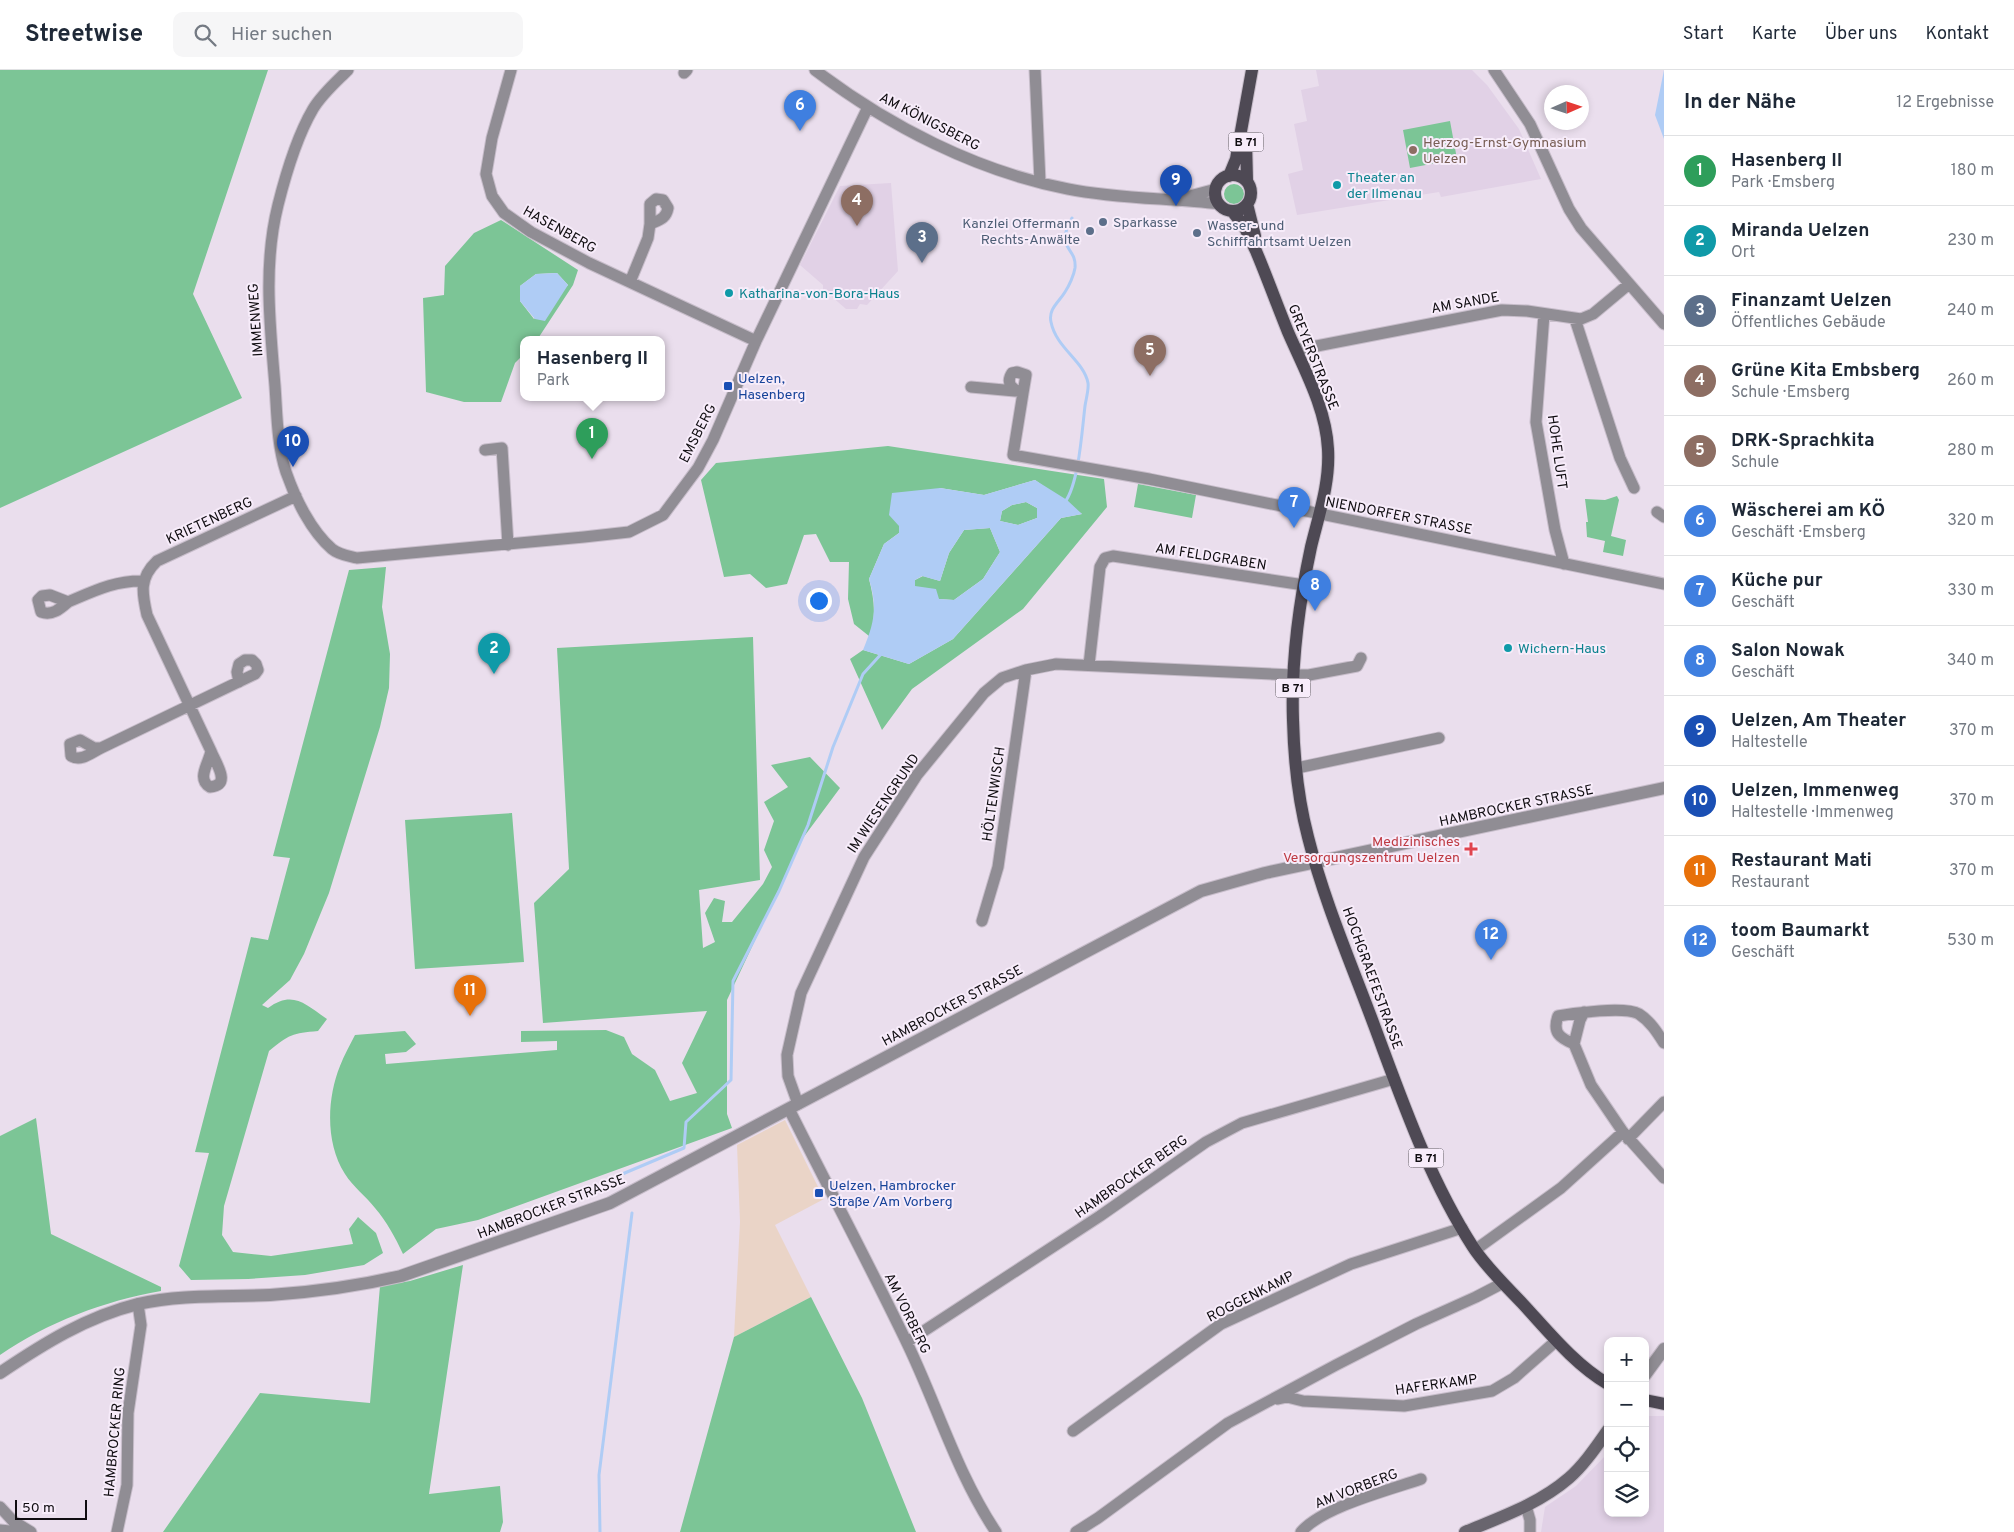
<!DOCTYPE html>
<html lang="de">
<head>
<meta charset="utf-8">
<style>
  :root { --surface:#fff; --page:#f6f6f7; --text:#1f2937; --muted:#747a83; --line:#e0e1e3; --accent:#ea580c }
  body { margin:0; font-family:Overpass,sans-serif; background:var(--page); color:var(--text) }
  .controls { position:absolute; right:15px; bottom:15px; display:grid; overflow:hidden; border-radius:10px; box-shadow:0 2px 8px #0003 }
  .controls button { width:45px; height:45px; display:grid; place-items:center; padding:0; border:0; border-bottom:1px solid var(--line); background:var(--surface); color:var(--text); font:25px sans-serif }
  .compass { position:absolute; left:1544px; top:15px; width:45px; height:45px; border-radius:50%; background:var(--surface); box-shadow:0 2px 8px #0003; rotate:87deg }
  .scale { position:absolute; left:15px; bottom:12px; width:72px; box-sizing:border-box; padding-left:5px; border:2px solid #100d11; border-top:0; font-size:14px; line-height:18px; white-space:nowrap; color:#100d11; -webkit-text-stroke:4px #f7ecfa; paint-order:stroke }
  .you { position:absolute; left:818px; top:530px; width:18px; height:18px; margin:-12px; border:4px solid #fff; border-radius:50%; background:#1a73e8; box-shadow:0 0 0 8px #1a73e833 }
  .badge { display:grid; place-items:center; width:32px; height:32px; border-radius:50%; background:var(--accent); color:#fff; font-size:16px; font-weight:700 }
  .pin { position:absolute; translate:-50% -41px; filter:drop-shadow(0 1px 2px #0008) }
  .pin::after { content:''; position:absolute; top:26px; width:18px; height:15px; background:inherit; clip-path:polygon(0 0,100% 0,50% 100%) }
  .popup { position:absolute; left:520px; top:266px; width:145px; height:65px; box-sizing:border-box; display:grid; place-content:center; border-radius:10px; background:var(--surface); filter:drop-shadow(0 1px 4px #0005); font-size:16px; white-space:nowrap; color:var(--muted) }
  .popup b { font-size:19px; color:var(--text) }
  .popup::after { content:''; position:absolute; left:50%; top:100%; margin-left:-10px; border:10px solid transparent; border-top-color:var(--surface) }
  .list { margin:0; padding:0; list-style:none }
  h2 { display:flex; justify-content:space-between; align-items:center; height:65px; margin:0; padding:0 20px; font-size:21px }
  h2 small { font-size:16px; font-weight:400; color:var(--muted) }
  .list li { display:grid; grid-template-columns:32px 1fr auto; gap:15px; align-items:center; box-sizing:border-box; height:70px; padding:0 20px; border-top:1px solid var(--line) }
  .list b { display:block; font-size:19px; white-space:nowrap }
  .list p { margin:0; font-size:16px; white-space:nowrap; color:var(--muted) }
  .list em { font-size:16px; font-style:normal; color:var(--muted) }
  .icon { flex:none; width:28px; height:28px; fill:none; stroke:currentColor; stroke-width:2; stroke-linecap:round; stroke-linejoin:round }
  .map { position:relative; flex:none; width:1664px; height:1462px; overflow:hidden }
  header { display:flex; align-items:center; gap:30px; box-sizing:border-box; height:70px; padding:0 25px; background:var(--surface); border-bottom:1px solid var(--line) }
  header strong { font-size:24px }
  nav { display:flex; gap:28px; margin-inline-start:auto; font-size:18px }
  .search { width:350px; height:45px; background:var(--page); display:flex; align-items:center; gap:12px; box-sizing:border-box; padding:0 18px; border-radius:10px; color:var(--muted); font-size:19px }
  main { display:flex }
  aside { flex:1; background:var(--surface) }
  .map>svg:first-child { display:block }
  .commercial { fill:#ead4c7 }
  .built { fill:#e1d1e6 }
  .green { fill:#7cc596; fill-rule:evenodd }
  .water { fill:#afccf5; fill-rule:evenodd }
  .lines { fill:none; stroke-linecap:round; stroke-linejoin:round }
  .stream { stroke:#afccf5; stroke-width:3 }
  .minor-casing { stroke:#c7bdca; stroke-width:13 }
  .tertiary-casing { stroke:#c7bdca; stroke-width:14 }
  .secondary-casing { stroke:#c7bdca; stroke-width:14 }
  .primary-casing { stroke:#c7bdca; stroke-width:14 }
  .minor { stroke:#908d94; stroke-width:11 }
  .tertiary { stroke:#908d94; stroke-width:12 }
  .secondary { stroke:#69656e; stroke-width:12 }
  .primary { stroke:#4e4954; stroke-width:12 }
  .education-dot { fill:#8d6e63; stroke:#f7ecfa; stroke-width:2 }
  .culture-dot { fill:#0f9aa8; stroke:#f7ecfa; stroke-width:2 }
  .service-dot { fill:#5c6f8a; stroke:#f7ecfa; stroke-width:2 }
  .transit-dot { fill:#1a4fb4; stroke:#f7ecfa; stroke-width:2 }
  .health-dot { fill:#e0444e; stroke:#f7ecfa; stroke-width:2 }
  .labels { text-anchor:middle; stroke-width:4; stroke-linejoin:round; paint-order:stroke }
  .shield { fill:#f7ecfa; stroke:#555057; stroke-width:1 }
  .shield-label { font-size:12px; font-weight:bold; fill:#100d11 }
  .street-label { font-size:14px; fill:#100d11; stroke:#f7ecfa }
  .education-label { font-size:14px; fill:#785e54; stroke:#f7ecfa; text-anchor:start }
  .culture-label { font-size:14px; fill:#0d838f; stroke:#f7ecfa; text-anchor:start }
  .service-label { font-size:14px; fill:#4e5e75; stroke:#f7ecfa; text-anchor:start }
  .transit-label { font-size:14px; fill:#164399; stroke:#f7ecfa; text-anchor:start }
  .health-label { font-size:14px; fill:#be3a42; stroke:#f7ecfa; text-anchor:end }
</style>
</head>
<body>
<header>
<strong>Streetwise</strong>
<div class="search"><svg class="icon" aria-label="search" viewBox="0 0 24 24"><circle cx="10" cy="10" r="6"/><path d="M15 15l6 6"/></svg>Hier suchen</div>
<nav><a>Start</a><a>Karte</a><a>Über uns</a><a>Kontakt</a></nav>
</header>
<main>
<div class="map">
<svg width="1664" height="1462" viewBox="0 0 1664 1462">
  <rect width="100%" height="100%" fill="#eadeed"/>
  <path class="commercial" d="M785,1050l39,79 -49,26 36,72 -77,40 6,-115 -3,-77z"/>
  <path class="built" d="M1316,0h156l15,15 32,44 22,50 -100,18 -2,-5 -142,23 -9,-41 15,-4 -9,-46 13,-3 -6,-31 18,-4z
    M891,113l7,88 -31,34 -7,-1 -3,5h-11l-23,-20v-4l-23,-20 40,-79z
    M1645,1346h19v116h-123l4,-25 31,-21 32,-33v60h37z"/>
  <path class="green" d="M0,0h268l-75,224 49,104 -242,110z
    M1450,51l7,38 -47,9 -7,-38z
    M1224 124a10 10 0 1 1 20 0a10 10 0 1 1-20 0Z
    M501,150l77,50 -5,15 -36,55h-14v15l-8,8 -14,39h-37l-38,-10 -3,-94 21,-3 1,-29 29,-33zM557,203l11,12 -34,34 -14,-18v-15l16,-12z
    M888,376l216,33 3,28 -84,102 -111,80 -30,41 -32,-71 13,-9 46,14 44,-25 108,-121 21,-4 -47,-34 -51,15 -44,-7 -41,38v7l-15,11 -15,35c5,19 8,39 0,57l-15,-12 -6,-25 1,-37h-19l-14,-28 -12,1 -17,49 -21,4 -16,-14 -26,3 -23,-97 15,-17z
    M1138,414l58,11 -4,23 -58,-11z
    M1617,426l2,4 -8,36 15,4 -3,16 -20,-4 2,-11 -18,-4 -1,-15h2l-3,-23 20,1z
    M1026,432l11,6v10l-19,7 -18,-4 2,-10 10,-6z
    M990,458l10,24 -17,27 -29,21 -15,-1 -24,-12v-7l8,-4 17,5 9,-28 15,-23z
    M386,497l-4,40 8,47 -1,34 -9,39 -51,166 -25,61 -14,26 -28,25 6,3c25,-18 37,-4 59,11l-9,12c-25,2 -30,4 -49,20l-45,155 -2,29 11,17 38,4 82,-12 -4,-15 9,-12 18,16 7,20 -19,12 -59,10 -57,4 -57,1 -12,-14 30,-113 -14,-1 56,-215 17,3 22,-82 -17,-2 76,-286z
    M753,567l7,243 -61,10 4,58 12,-6 -10,-29 9,-15 11,3 -3,21h10l31,-38 9,-17 -8,-17 10,-29 -10,-19 24,-15 -17,-22 39,-8 30,31 -37,50 -76,162v114l5,14 -254,92 -42,9 -33,25c-8,-17 -16,-32 -28,-46 -9,-12 -22,-21 -30,-34 -20,-31 -18,-76 -5,-108 4,-11 10,-21 15,-31l50,-4 11,13 -10,8 -21,2 1,10 171,-14v-9l-36,1v-11l85,-1 18,7 8,17 23,16 15,31 27,-8 -15,-30 25,-52 -164,12 -9,-120 35,-34 -12,-221z
    M512,743l12,149 -109,7 -10,-149z
    M36,1048l15,116 110,53v4c-57,10 -113,31 -161,64v-219z
    M463,1195l-34,229 71,-8 3,36 -3,10h-337l97,-139 110,10 10,-117 30,-5z
    M811,1227l51,101 54,134h-236l54,-195z"/>
  <path class="water" d="M1664,0v69l-9,-24z
    M557,203l11,12 -23,36 -10,-2 -15,-18v-15l16,-12z
    M1035,410l32,20 15,14 -21,4 -108,121 -44,25 -46,-14c11,-27 15,-42 6,-71l15,-35 15,-11v-7l-10,-11 3,-22 48,-5 44,7zM1026,432l11,6v10l-19,7 -18,-4 2,-10 10,-6zM990,458l10,24 -17,27 -29,21 -15,-1 -3,-10 -21,-3v-6l7,-4 18,5 9,-28 15,-23z"/>
  <g class="lines">
    <path class="stream" d="M1065,432c14,-19 17,-72 20,-96 1,-7 4,-17 3,-23 -4,-22 -32,-35 -37,-61 -3,-13 8,-20 14,-30 4,-6 9,-17 10,-24 2,-22 -21,-18 -3,-50
      M620,1105l64,-27 2,-26 45,-42 2,-99 46,-90 29,-66 25,-78 30,-73 20,-22
      M600,1462l-1,-57 33,-262"/>
    <defs>
      <path id="minor" d="M348,0c-12,12 -26,24 -35,39 -17,29 -27,64 -35,96 -15,60 -8,120 -3,181 2,28 2,59 11,86 9,26 25,59 46,77 7,6 17,7 25,9l227,-21 45,-5 34,-17 35,-47 15,-28 43,-99 112,-234
        M511,0l-19,68 -6,36 6,22 12,17 27,19 58,31 167,78
        M815,0c74,56 161,101 253,119 50,10 101,9 151,15
        M1035,0l5,112
        M1494,0l36,54 39,85 12,19 83,96
        M684,3l3,-3
        M1186,127l30,-8
        M630,212l18,-44 2,-14c9,-4 16,-5 18,-16l-5,-8 -7,-1 -6,5v20
        M1544,244l-8,108 19,108 9,34
        M1575,249l45,139 14,30
        M1296,280l206,-40 25,1 54,8 12,-5 36,-30
        M971,317l44,4
        M1023,323l3,-18 -9,-3 -5,1c-7,11 1,17 11,20l-10,62 136,24 515,105
        M485,380l17,-2 6,97
        M1657,442l7,5
        M68,532c-8,7 -16,14 -27,10l-3,-12 4,-4 8,-1 18,7c26,-11 48,-22 76,-21
        M1089,595l11,-98 5,-9 8,-2 191,29
        M101,678c-10,5 -20,14 -30,8l-1,-12 10,-4 14,8h7l154,-74 3,-4 -2,-6 -4,-4h-7l-6,4 -2,8 2,10
        M211,681c5,13 21,34 -1,36 -14,-8 -1,-24 1,-36l-64,-136c-5,-22 -8,-37 10,-54l139,-65
        M1297,698l142,-30
        M982,851l16,-54 28,-197
        M1584,942l-4,8 -6,24 17,41 32,47 41,46
        M1574,974c-14,-6 -22,-11 -16,-28 17,-3 67,-10 81,-2 11,7 18,18 25,29
        M798,1034l-10,-28 -1,-21 14,-62 63,-136 53,-82 67,-82 18,-15 24,-8 30,-6 237,11h16l48,-9 4,-8
        M789,1039c39,78 80,155 118,234 30,62 50,131 89,189
        M1628,1069l36,-37
        M1475,1180l86,-62 62,-56
        M907,1272l193,-126 106,-74 36,-19 152,-44
        M1278,1329l9,-2 16,4 101,5 88,-15 22,-13 42,-37
        M1073,1361l148,-107 130,-60 111,-36
        M1526,1436l4,14v12
        M0,1437l13,14 18,11
        M0,1460l19,2
        M117,1462l10,-47 1,-72 13,-88 -3,-21
        M1076,1462l22,-14 130,-95 108,-58 80,-41 60,-27 27,-14
        M1301,1462c21,-25 88,-42 120,-53"/>
      <path id="tertiary" d="M0,1303c43,-29 86,-56 138,-69 43,-10 88,-7 132,-9 45,-3 88,-9 131,-19l209,-73 591,-312 64,-18 399,-85
        M1645,1305l19,-26"/>
      <path id="secondary" d="M1465,1462c36,-15 74,-28 104,-54 15,-13 27,-31 39,-48"/>
      <path id="primary" d="M1246,71l1,40
        M1215 123a18 18 0 1 1 36 0a18 18 0 1 1-36 0Z
        M1229,106l7,-17 16,-89
        M1247,134l8,32
        M1232,141l12,15 12,25c11,26 21,54 32,81 16,37 38,76 40,117 2,34 -9,65 -17,98 -12,56 -20,115 -18,173 1,39 5,79 15,117 16,64 43,126 66,188 28,75 55,154 99,222 13,20 32,38 49,56 26,28 52,61 86,81
        M1645,1330l19,4"/>
    </defs>
    <use href="#minor" class="minor-casing"/>
    <use href="#tertiary" class="tertiary-casing"/>
    <use href="#secondary" class="secondary-casing"/>
    <use href="#primary" class="primary-casing"/>
    <use href="#minor" class="minor"/>
    <use href="#tertiary" class="tertiary"/>
    <use href="#secondary" class="secondary"/>
    <use href="#primary" class="primary"/>
  </g>
  <circle class="education-dot" cx="1413" cy="80" r="5"/>
  <g class="culture-dot">
    <circle cx="1337" cy="115" r="5"/>
    <circle cx="729" cy="223" r="5"/>
    <circle cx="1508" cy="578" r="5"/>
  </g>
  <g class="service-dot">
    <circle cx="1103" cy="152" r="5"/>
    <circle cx="1090" cy="161" r="5"/>
    <circle cx="1197" cy="163" r="5"/>
  </g>
  <g class="transit-dot">
    <rect x="723" y="311" width="10" height="10" rx="2.5"/>
    <rect x="814" y="1118" width="10" height="10" rx="2.5"/>
  </g>
  <path class="health-dot" d="M1468.5 771.5h5v5h5v5h-5v5h-5v-5h-5v-5h5z"/>
  <g class="labels">
    <g class="shield">
      <rect x="1228.5" y="62.5" width="35" height="19" rx="4"/>
      <rect x="1275.5" y="608.5" width="35" height="19" rx="4"/>
      <rect x="1408.5" y="1078.5" width="35" height="19" rx="4"/>
    </g>
    <g class="shield-label">
      <text x="1246" y="76">B 71</text>
      <text x="1293" y="622">B 71</text>
      <text x="1426" y="1092">B 71</text>
    </g>
    <g class="street-label">
      <text transform="translate(930 51) rotate(27)" y="5">AM KÖNIGSBERG</text>
      <text transform="translate(560 159) rotate(29)" y="5">HASENBERG</text>
      <text transform="translate(1465 232) rotate(-10)" y="5">AM SANDE</text>
      <text transform="translate(255 250) rotate(-94)" y="5">IMMENWEG</text>
      <text transform="translate(1314 287) rotate(68)" y="5">GREYERSTRASSE</text>
      <text transform="translate(697 363) rotate(-63)" y="5">EMSBERG</text>
      <text transform="translate(1558 382) rotate(82)" y="5">HOHE LUFT</text>
      <text transform="translate(1399 445) rotate(11)" y="5">NIENDORFER STRASSE</text>
      <text transform="translate(209 450) rotate(-25)" y="5">KRIETENBERG</text>
      <text transform="translate(1211 486) rotate(9)" y="5">AM FELDGRABEN</text>
      <text transform="translate(993 724) rotate(-82)" y="5">HÖLTENWISCH</text>
      <text transform="translate(883 733) rotate(-56)" y="5">IM WIESENGRUND</text>
      <text transform="translate(1516 735) rotate(-12)" y="5">HAMBROCKER STRASSE</text>
      <text transform="translate(1373 908) rotate(70)" y="5">HOCHGRAEFESTRASSE</text>
      <text transform="translate(952 935) rotate(-28)" y="5">HAMBROCKER STRASSE</text>
      <text transform="translate(1131 1106) rotate(-35)" y="5">HAMBROCKER BERG</text>
      <text transform="translate(551 1136) rotate(-21)" y="5">HAMBROCKER STRASSE</text>
      <text transform="translate(1250 1226) rotate(-27)" y="5">ROGGENKAMP</text>
      <text transform="translate(908 1243) rotate(64)" y="5">AM VORBERG</text>
      <text transform="translate(1436 1314) rotate(-8)" y="5">HAFERKAMP</text>
      <text transform="translate(114 1362) rotate(-85)" y="5">HAMBROCKER RING</text>
      <text transform="translate(1356 1418) rotate(-21)" y="5">AM VORBERG</text>
    </g>
    <g class="education-label">
      <text x="1423" y="77">Herzog-Ernst-Gymnasium<tspan x="1423" dy="16">Uelzen</tspan></text>
    </g>
    <g class="culture-label">
      <text x="1347" y="112">Theater an<tspan x="1347" dy="16">der Ilmenau</tspan></text>
      <text x="739" y="228">Katharina-von-Bora-Haus</text>
      <text x="1518" y="583">Wichern-Haus</text>
    </g>
    <g class="service-label">
      <text x="1113" y="157">Sparkasse</text>
      <text x="1080" y="158" text-anchor="end">Kanzlei Offermann<tspan x="1080" dy="16">Rechts-Anwälte</tspan></text>
      <text x="1207" y="160">Wasser- und<tspan x="1207" dy="16">Schifffahrtsamt Uelzen</tspan></text>
    </g>
    <g class="transit-label">
      <text x="738" y="313">Uelzen,<tspan x="738" dy="16">Hasenberg</tspan></text>
      <text x="829" y="1120">Uelzen, Hambrocker<tspan x="829" dy="16">Straße /Am Vorberg</tspan></text>
    </g>
    <g class="health-label">
      <text x="1460" y="776">Medizinisches<tspan x="1460" dy="16">Versorgungszentrum Uelzen</tspan></text>
    </g>
  </g>
</svg>
<div class="controls">
<button>+</button>
<button>−</button>
<button><svg class="icon" aria-label="locate" viewBox="0 0 24 24"><circle cx="12" cy="12" r="6"/><path d="M12 2v4M12 18v4M2 12h4M18 12h4"/></svg></button>
<button><svg class="icon" aria-label="layers" viewBox="0 0 24 24"><path d="M12 4l9 5-9 5-9-5zM3 14l9 5 9-5"/></svg></button>
</div>
<svg class="compass" viewBox="-18 -18 36 36"><path d="M0-13l5 13h-10z" fill="#e53935"/><path d="M0 13l5-13h-10z" fill="#747a83"/></svg>
<div class="scale">50 m</div>
<div class="you"></div>
<div class="pin badge" style="left:592px;top:389px;background:#2e9e5b">1</div>
<div class="popup"><b>Hasenberg II</b>Park</div>
<div class="pin badge" style="left:494px;top:604px;background:#0f9aa8">2</div>
<div class="pin badge" style="left:922px;top:193px;background:#5c6f8a">3</div>
<div class="pin badge" style="left:857px;top:156px;background:#8d6e63">4</div>
<div class="pin badge" style="left:1150px;top:306px;background:#8d6e63">5</div>
<div class="pin badge" style="left:800px;top:61px;background:#3f7fe0">6</div>
<div class="pin badge" style="left:1294px;top:458px;background:#3f7fe0">7</div>
<div class="pin badge" style="left:1315px;top:541px;background:#3f7fe0">8</div>
<div class="pin badge" style="left:1176px;top:136px;background:#1a4fb4">9</div>
<div class="pin badge" style="left:293px;top:397px;background:#1a4fb4">10</div>
<div class="pin badge" style="left:470px;top:946px;background:#e8710a">11</div>
<div class="pin badge" style="left:1491px;top:890px;background:#3f7fe0">12</div>
</div>
<aside>
<h2>In der Nähe<small>12 Ergebnisse</small></h2>
<ul class="list">
<li><span class="badge" style="background:#2e9e5b">1</span><div><b>Hasenberg II</b><p>Park · Emsberg</p></div><em>180 m</em></li>
<li><span class="badge" style="background:#0f9aa8">2</span><div><b>Miranda Uelzen</b><p>Ort</p></div><em>230 m</em></li>
<li><span class="badge" style="background:#5c6f8a">3</span><div><b>Finanzamt Uelzen</b><p>Öffentliches Gebäude</p></div><em>240 m</em></li>
<li><span class="badge" style="background:#8d6e63">4</span><div><b>Grüne Kita Embsberg</b><p>Schule · Emsberg</p></div><em>260 m</em></li>
<li><span class="badge" style="background:#8d6e63">5</span><div><b>DRK-Sprachkita</b><p>Schule</p></div><em>280 m</em></li>
<li><span class="badge" style="background:#3f7fe0">6</span><div><b>Wäscherei am KÖ</b><p>Geschäft · Emsberg</p></div><em>320 m</em></li>
<li><span class="badge" style="background:#3f7fe0">7</span><div><b>Küche pur</b><p>Geschäft</p></div><em>330 m</em></li>
<li><span class="badge" style="background:#3f7fe0">8</span><div><b>Salon Nowak</b><p>Geschäft</p></div><em>340 m</em></li>
<li><span class="badge" style="background:#1a4fb4">9</span><div><b>Uelzen, Am Theater</b><p>Haltestelle</p></div><em>370 m</em></li>
<li><span class="badge" style="background:#1a4fb4">10</span><div><b>Uelzen, Immenweg</b><p>Haltestelle · Immenweg</p></div><em>370 m</em></li>
<li><span class="badge" style="background:#e8710a">11</span><div><b>Restaurant Mati</b><p>Restaurant</p></div><em>370 m</em></li>
<li><span class="badge" style="background:#3f7fe0">12</span><div><b>toom Baumarkt</b><p>Geschäft</p></div><em>530 m</em></li>
</ul>
</aside>
</main>
</body>
</html>
